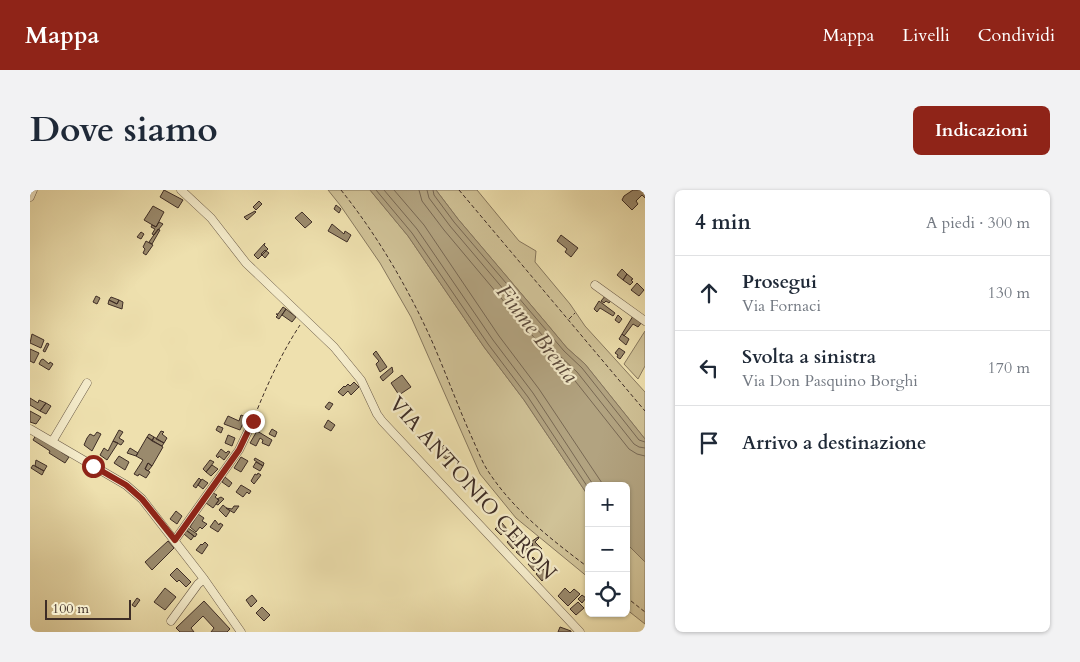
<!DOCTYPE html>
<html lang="it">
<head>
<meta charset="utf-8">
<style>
  :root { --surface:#fff; --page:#f2f2f3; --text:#1f2937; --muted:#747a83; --line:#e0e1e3; --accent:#8f2418 }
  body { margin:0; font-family:Cardo,serif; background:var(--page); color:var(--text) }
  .controls { position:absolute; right:15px; bottom:15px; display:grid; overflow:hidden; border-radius:8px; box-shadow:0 1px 4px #0004 }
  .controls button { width:45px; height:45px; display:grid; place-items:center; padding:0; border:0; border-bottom:1px solid var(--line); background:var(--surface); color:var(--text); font:25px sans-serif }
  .scale { position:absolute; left:15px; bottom:12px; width:86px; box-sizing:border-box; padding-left:5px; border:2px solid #3e2d26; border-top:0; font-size:14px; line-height:18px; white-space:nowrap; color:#3e2d26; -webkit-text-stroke:4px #f4ebca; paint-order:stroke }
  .stop { position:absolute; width:15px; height:15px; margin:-11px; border:4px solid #8f2418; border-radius:50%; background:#fff }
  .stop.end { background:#8f2418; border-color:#fff; box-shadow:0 1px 5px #0008 }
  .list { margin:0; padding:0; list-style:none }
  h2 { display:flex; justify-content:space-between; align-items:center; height:65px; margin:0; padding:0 20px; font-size:21px }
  h2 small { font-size:16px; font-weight:400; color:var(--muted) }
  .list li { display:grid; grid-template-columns:32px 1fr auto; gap:15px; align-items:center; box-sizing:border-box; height:75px; padding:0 20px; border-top:1px solid var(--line) }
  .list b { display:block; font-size:19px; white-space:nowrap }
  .list p { margin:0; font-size:16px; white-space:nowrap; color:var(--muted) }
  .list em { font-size:16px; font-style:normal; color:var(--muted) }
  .icon { flex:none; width:28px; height:28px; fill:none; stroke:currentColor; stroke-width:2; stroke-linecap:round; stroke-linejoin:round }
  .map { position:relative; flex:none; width:615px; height:442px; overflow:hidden; border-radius:8px }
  header { display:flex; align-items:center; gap:30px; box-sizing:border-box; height:70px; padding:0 25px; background:var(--accent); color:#fff }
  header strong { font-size:24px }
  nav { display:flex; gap:28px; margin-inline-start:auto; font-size:18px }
  .intro { display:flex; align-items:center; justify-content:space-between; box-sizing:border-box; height:120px; padding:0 30px }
  h1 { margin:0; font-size:35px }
  .button { padding:12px 22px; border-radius:8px; background:var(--accent); color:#fff; font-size:18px; font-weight:700 }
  main { display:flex; gap:30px; padding:0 30px }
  aside { flex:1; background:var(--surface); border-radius:8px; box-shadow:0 1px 4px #0004 }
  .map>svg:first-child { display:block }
  .green { fill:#d0c297; stroke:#87785e }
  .water { fill:#b2a380; stroke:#84745c }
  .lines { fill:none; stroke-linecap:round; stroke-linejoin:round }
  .shore { stroke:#786853; stroke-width:1 }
  .building { fill:#9a8a6d; stroke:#3e2d26 }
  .minor-casing { stroke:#6a5a48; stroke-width:9 }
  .path { stroke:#3e2d26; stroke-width:1; stroke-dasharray:4 2.5; stroke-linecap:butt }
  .minor { stroke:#f4ebca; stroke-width:8 }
  .route { stroke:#8f2418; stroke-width:6 }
  .labels { text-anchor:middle; stroke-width:4.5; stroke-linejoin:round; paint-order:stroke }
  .street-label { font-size:21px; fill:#3e2d26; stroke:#f4ebca }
  .water-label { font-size:22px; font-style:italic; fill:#5b4a3c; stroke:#f4ebca }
</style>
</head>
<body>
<header>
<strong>Mappa</strong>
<nav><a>Mappa</a><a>Livelli</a><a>Condividi</a></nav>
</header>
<div class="intro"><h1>Dove siamo</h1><a class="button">Indicazioni</a></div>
<main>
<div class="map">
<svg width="615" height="442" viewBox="0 0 615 442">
  <rect width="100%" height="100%" fill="#eee0ae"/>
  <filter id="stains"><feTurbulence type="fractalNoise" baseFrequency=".004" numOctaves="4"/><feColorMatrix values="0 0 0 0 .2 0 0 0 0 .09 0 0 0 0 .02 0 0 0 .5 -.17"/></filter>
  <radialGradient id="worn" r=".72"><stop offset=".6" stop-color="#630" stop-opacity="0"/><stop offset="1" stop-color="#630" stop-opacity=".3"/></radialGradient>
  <path class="green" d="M298,0h42l38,46 76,111 40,53 65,97v81l-73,-60 -36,-44 -69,-157 -31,-54 -40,-58z
    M406,0h41l42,51 17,10 -1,11 35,42 15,22 60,66v47l-60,-75 -18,-16 -20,-24 -89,-105z
    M615,141v35l-7,13 -14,-15z
    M596,353l19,19v62l-19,-15z"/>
  <path class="water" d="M340,0h66l22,29 89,105 20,24 18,16 60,75v123l-19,-19v-57h-37v11l-65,-97 -40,-53 -76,-111z"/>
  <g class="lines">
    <path class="shore" d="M346,0l36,43 76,111 40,53 61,92
      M354,0l33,39 76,111 40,53 61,93
      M364,0l30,35 75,111 40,53 65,97
      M389,0l3,11 22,29 109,130 19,17 57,72 8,5 8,2
      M397,0l2,8 21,28 109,129 18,17 57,72 5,3 6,1
      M403,0l1,5 20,27 110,129 18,17 57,72 6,2"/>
  </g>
  <path class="building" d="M134,0l19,10 -5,8 -18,-11z
    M603,0h12v8l-3,-3 -6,6 2,3 -6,6 -10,-10 2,-4z
    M229,11l3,3 -6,6 -3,-3z
    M306,15l5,4 -2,4 -5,-4z
    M123,16l11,6 -8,15 -12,-7z
    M225,21l1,1 -9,8 -3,-3z
    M272,22l10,10 -7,6 -10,-10z
    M129,32l4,2 -9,11 -2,-1 3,-5 -4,-2 1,-2 4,2z
    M302,34l12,10 1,-3 6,4 -4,7 -19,-11z
    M128,39l2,1 -8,14 -3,-2z
    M111,42l3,2 -3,5 -4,-2z
    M531,45l17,13 -7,9 -6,-5 2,-3 -10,-8z
    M116,51l7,4 -7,10 -3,-2 2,-4 -2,-2z
    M235,53l-1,2 4,4 -10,10 -4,-4z
    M235,60l4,3 -4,5 -4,-4z
    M592,79l5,5 -4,6 -6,-5z
    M597,84l6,5 -2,1 2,2 -3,3 -7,-5z
    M607,93l7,7 -5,6 -8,-6z
    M576,105l6,4 -3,4 -3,-2 -2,2 -3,-2z
    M66,106l4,2 -3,6 -4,-2z
    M81,107l8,3 -2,4 -8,-4z
    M79,110l8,4 2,-4 4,2 -1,7 -14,-5z
    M569,111l16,12 -2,3 -13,-8 -3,4 -3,-3z
    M253,117l3,2 -7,10 -3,-2 2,-2 -2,-1h2z
    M256,119l10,8 -4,5 -10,-7z
    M588,125l4,4 -3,4 -4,-3z
    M603,126l9,6 -4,5 -5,-3 -9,12 -2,-2z
    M2,144l12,6 -3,8 -11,-5z
    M592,144l7,5 -3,6 -7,-6z
    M17,153l2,1 -4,8 -2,-1z
    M589,158l6,4 -5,7 -3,-2 1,-2 -3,-2z
    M0,159l9,4 -5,10 -4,-2z
    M346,161l11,16 -7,5 -4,-8 3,-3 -6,-7z
    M13,169l6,5 1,-2 3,2 -4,6 -10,-6 2,-4z
    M362,177l1,5 -10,9 -3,-4z
    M372,185l9,12 -12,8 -8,-12z
    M324,192l5,5 -8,8 -3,-4 -5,5 -5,-4 6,-6 1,1 3,-3 2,2z
    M0,208l8,5 1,-3 7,3 -6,8 -10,-6z
    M299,212l4,2 -4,6 -4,-3z
    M16,213l5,3 -5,8 -6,-3z
    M0,221l11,6 -5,7 -6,-2z
    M211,225l5,2 -6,13 -16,-6 4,-8 11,5z
    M298,230l7,5 -4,6 -7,-4z
    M188,236l5,2 -2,5 -5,-3z
    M242,239l5,3 -2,5 -6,-3z
    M89,240l4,2 -4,6 5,3 -3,4 -8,-4z
    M131,241l3,1 -2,2 5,4 -3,5 -8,-4z
    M227,241l15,9 -3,6 -7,-3 1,-3 -3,-2 -4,8 -6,-3z
    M67,242l4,2 -9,17 -8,-6 3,-7 3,-4 4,2z
    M119,244l5,3 -2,4 -5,-4z
    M6,245l26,15 -1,2 8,5 -4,6 -16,-10 1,-2 -17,-11z
    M198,245l7,3 -3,8 -7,-3z
    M117,247l16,10 -11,19 -4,-3 -3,6 5,3 -4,6 -7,-4 -1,2 -4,-2 9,-14 -7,-4z
    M124,247l10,6 -2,3 -10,-5z
    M83,251l5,2 -11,17 -7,-5 4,-7 4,3z
    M414,255l8,9 -6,5 -9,-7z
    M100,258l8,5 -2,3 -9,-3z
    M191,259l5,4 2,-2 2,1 -6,8 -5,-4 -1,2 -2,-2z
    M89,266l10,6 -4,8 -11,-7z
    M211,267l7,4 -7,11 -7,-4z
    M225,268l9,5 -1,3 -9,-6z
    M6,270l11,6 -3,5 -9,-5z
    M180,270l4,2 -8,10 -3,-3z
    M226,272l7,4 -3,5 -7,-4z
    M118,273l4,3 -4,5 -3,-2z
    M3,275l11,6 -2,4 -11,-7z
    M182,275l6,4 -7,7 -5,-4z
    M228,283l3,2 -7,9 -3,-3 4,-7 2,1z
    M195,287l7,6 -3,4 -7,-5z
    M169,288l2,2 -5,8 -3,-2z
    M172,289l6,4 -5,6 -5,-4z
    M211,295l10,6 -2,3 -2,-2 -4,5 -7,-5z
    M183,303l4,2 -2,2 4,3 -6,8 -7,-5z
    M191,307l3,2 -6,6 -2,-1 3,-4 -2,-1z
    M193,315l7,6 -4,6 -7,-7z
    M204,316h5l-5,7 -8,-5 6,1z
    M146,321l6,5 -5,8 -7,-5z
    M168,324l6,4 -2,3 5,3 -5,5 -2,-2 -4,5 -6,-5z
    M185,330l4,5 1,-2 3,2 -5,7 -8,-5z
    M472,333l5,6 -6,6 -6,-6z
    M158,338l9,6 -2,3 -9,-7z
    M156,340l8,6 -3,4 -7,-6z
    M492,341l5,5 -8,7 -6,-7 4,-3 2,2z
    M483,346l6,7 -6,6 -6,-7z
    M508,347l1,1 -4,4 7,7 -4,3 -6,-7 1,-1 -2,-2z
    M138,351l6,7 -22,22 -7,-8z
    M175,352l3,3 -6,9 -6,-4 5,-6 1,1z
    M494,354l3,5 5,-4 3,4 -8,8 -1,-1 -3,2 -7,-6z
    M503,367l8,9 -7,5 -6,-7 6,-4 -2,-2z
    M147,378l14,14 -5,5 -7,-7 -2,2 -7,-7z
    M512,378l6,6 -6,7 -6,-7z
    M135,398l11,9 -11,13 -11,-8z
    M535,398l5,5 4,-4 6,5 -12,12 -10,-10z
    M222,405l5,6 -6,6 -5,-7z
    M552,405l4,3 -4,5 -4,-4z
    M107,408l3,2 -5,7 -3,-2z
    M174,411l26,28 -3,3h-16l3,-4 -11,-12 -12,12 3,4h-14l-4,-4z
    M548,412l6,6 -8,7 -6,-6z
    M232,417l8,8 -6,6 -8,-8z
    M530,437l11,4v1h-13z"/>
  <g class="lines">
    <defs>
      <path id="minor" d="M151,0l30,28 35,45 88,84 27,33 16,34 5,7 198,211
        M0,7l3,-7
        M565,95l50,36
        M0,239l96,56 16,14 62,80 37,53
        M22,252l35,-59
        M145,350l64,-90 14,-29
        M141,431l27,-37 6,-5"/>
    </defs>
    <use href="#minor" class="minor-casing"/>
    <path class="path" d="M311,0c36,45 66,96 90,149 15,34 27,68 42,101 5,11 9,22 15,31 26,40 64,69 101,97
      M429,0l186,221
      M539,129l6,-6
      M225,225c13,-32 26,-61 45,-90
      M596,407l19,15"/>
    <use href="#minor" class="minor"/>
  </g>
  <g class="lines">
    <path class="route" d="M63,276l33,19 16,14 33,41 64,-90 14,-29"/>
  </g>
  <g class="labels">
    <g class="street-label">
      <text transform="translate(443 298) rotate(48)" y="7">VIA ANTONIO CERON</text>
    </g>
    <g class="water-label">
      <text transform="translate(508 143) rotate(52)" y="8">Fiume Brenta</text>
    </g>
  </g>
  <rect width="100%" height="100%" filter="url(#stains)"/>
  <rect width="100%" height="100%" fill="url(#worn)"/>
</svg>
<div class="controls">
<button>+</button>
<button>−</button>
<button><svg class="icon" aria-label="locate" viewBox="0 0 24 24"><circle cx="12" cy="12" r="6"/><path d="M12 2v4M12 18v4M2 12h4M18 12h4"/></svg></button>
</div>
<div class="scale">100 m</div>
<div class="stop" style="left:63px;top:276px"></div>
<div class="stop end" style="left:223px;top:231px"></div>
</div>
<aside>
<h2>4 min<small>A piedi · 300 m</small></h2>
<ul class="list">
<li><svg class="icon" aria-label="ahead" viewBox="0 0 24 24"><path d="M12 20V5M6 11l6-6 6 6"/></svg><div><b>Prosegui</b><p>Via Fornaci</p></div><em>130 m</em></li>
<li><svg class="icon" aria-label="left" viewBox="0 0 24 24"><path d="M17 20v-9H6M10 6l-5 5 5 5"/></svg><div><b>Svolta a sinistra</b><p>Via Don Pasquino Borghi</p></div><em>170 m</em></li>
<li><svg class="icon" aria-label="arrive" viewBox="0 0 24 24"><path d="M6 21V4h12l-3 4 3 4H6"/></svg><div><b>Arrivo a destinazione</b></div></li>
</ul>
</aside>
</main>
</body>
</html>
